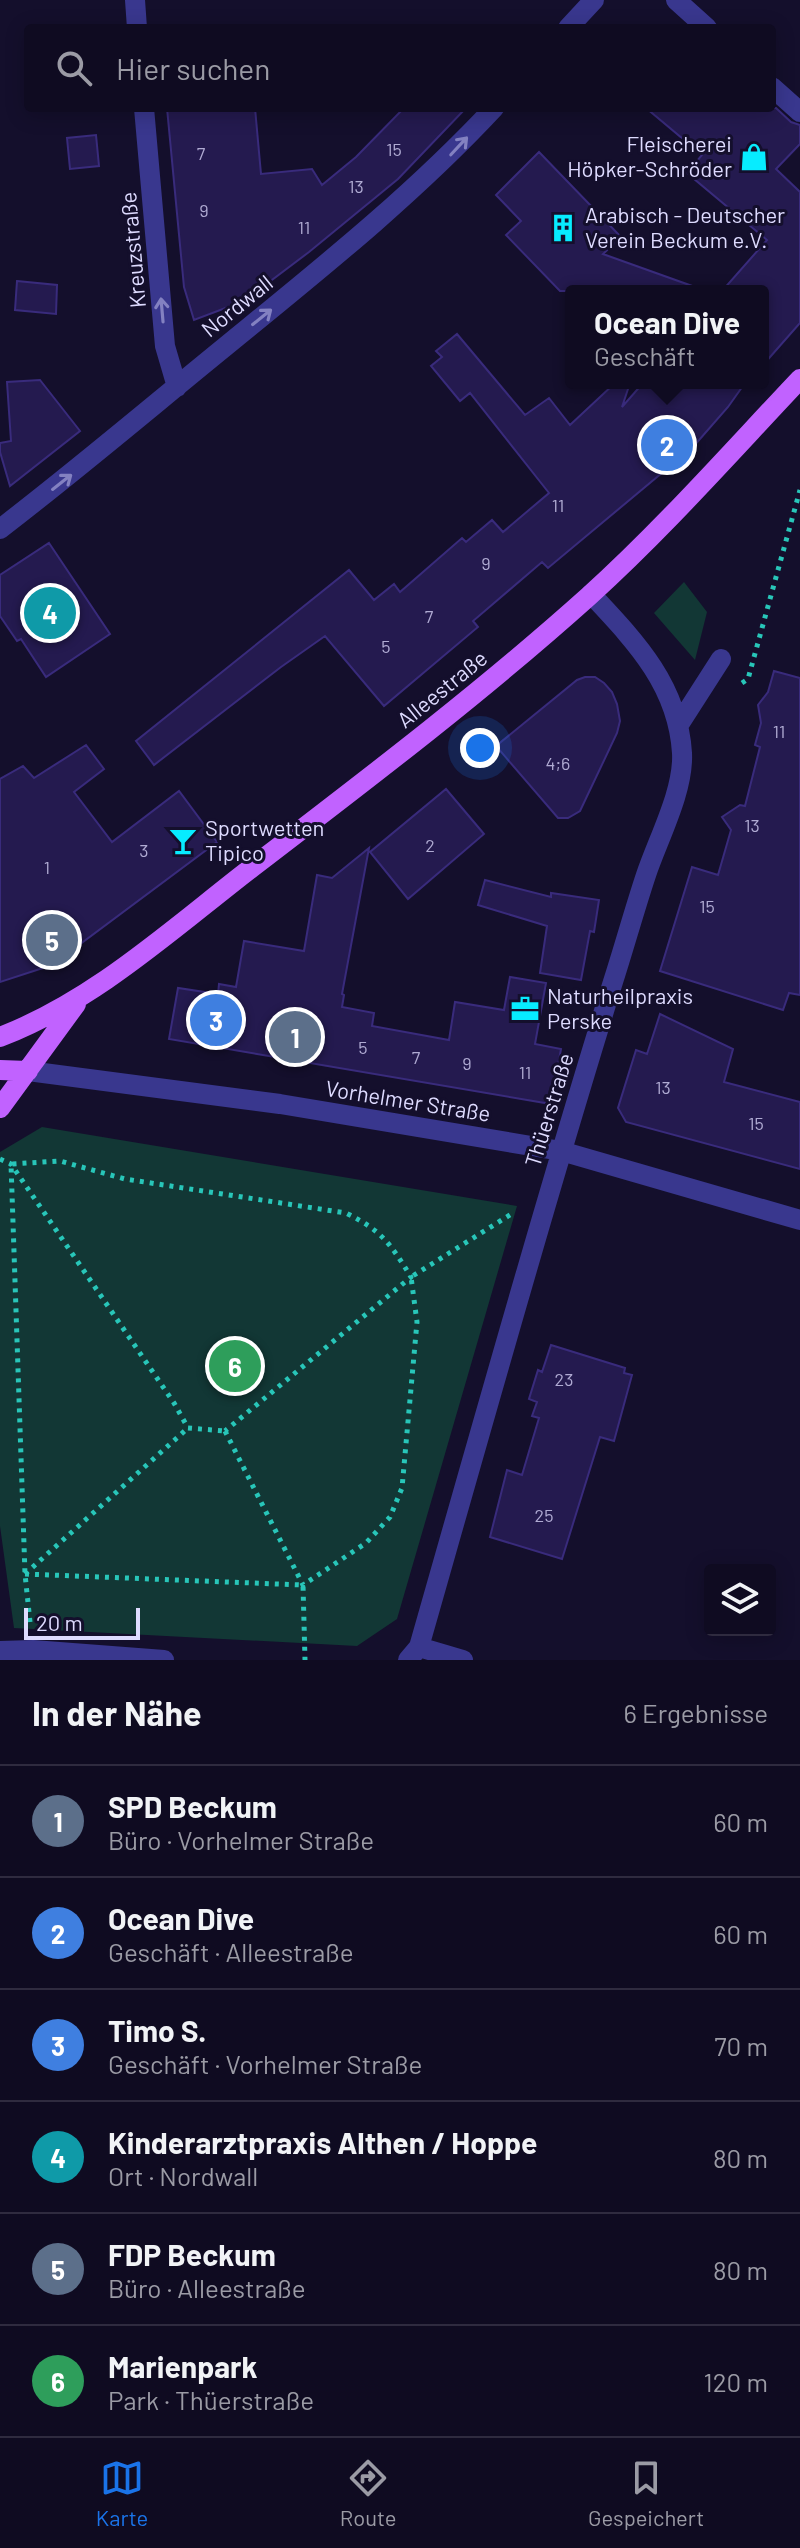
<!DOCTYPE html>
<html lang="de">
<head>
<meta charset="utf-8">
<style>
  :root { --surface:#0f0b21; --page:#18142a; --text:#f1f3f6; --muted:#9b9ba5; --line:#2f2b3f; --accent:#1a73e8 }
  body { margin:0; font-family:Barlow,sans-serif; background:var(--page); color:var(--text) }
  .controls { position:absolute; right:24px; bottom:24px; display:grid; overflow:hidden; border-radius:8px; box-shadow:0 4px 20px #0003 }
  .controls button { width:72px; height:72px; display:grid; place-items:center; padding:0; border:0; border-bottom:2px solid var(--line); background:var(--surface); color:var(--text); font:40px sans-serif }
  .scale { position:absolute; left:24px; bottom:20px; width:116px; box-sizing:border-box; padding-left:8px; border:4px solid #dedbff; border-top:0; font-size:22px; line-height:28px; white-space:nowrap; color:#dedbff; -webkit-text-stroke:6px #140f2c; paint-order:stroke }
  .you { position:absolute; left:480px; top:748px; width:28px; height:28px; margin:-20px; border:6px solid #fff; border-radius:50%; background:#1a73e8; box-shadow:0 0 0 12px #1a73e833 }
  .badge { display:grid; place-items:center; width:52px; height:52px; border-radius:50%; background:var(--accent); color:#fff; font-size:26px; font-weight:700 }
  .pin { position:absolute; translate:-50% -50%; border:4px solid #fff; box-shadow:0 2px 8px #0006 }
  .popup { position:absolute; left:565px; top:285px; width:204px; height:104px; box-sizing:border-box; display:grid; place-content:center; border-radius:8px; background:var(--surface); filter:drop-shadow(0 2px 6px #0005); font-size:26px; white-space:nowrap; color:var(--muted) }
  .popup b { font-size:30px; color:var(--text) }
  .popup::after { content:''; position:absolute; left:50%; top:100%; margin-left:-16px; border:16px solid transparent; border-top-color:var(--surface) }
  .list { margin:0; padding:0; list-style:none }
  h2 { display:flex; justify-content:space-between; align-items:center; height:104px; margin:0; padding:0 32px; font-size:34px }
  h2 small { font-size:26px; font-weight:400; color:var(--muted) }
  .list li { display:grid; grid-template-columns:52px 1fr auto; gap:24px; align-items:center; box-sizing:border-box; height:112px; padding:0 32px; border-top:2px solid var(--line) }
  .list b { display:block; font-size:30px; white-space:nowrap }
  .list p { margin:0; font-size:26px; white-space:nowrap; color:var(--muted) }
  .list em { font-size:26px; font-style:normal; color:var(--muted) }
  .icon { flex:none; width:44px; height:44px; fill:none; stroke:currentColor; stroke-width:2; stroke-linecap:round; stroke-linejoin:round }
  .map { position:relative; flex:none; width:800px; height:1660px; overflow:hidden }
  .search { position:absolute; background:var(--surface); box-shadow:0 4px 20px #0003; left:24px; right:24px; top:24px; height:88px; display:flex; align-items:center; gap:20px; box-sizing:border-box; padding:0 28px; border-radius:8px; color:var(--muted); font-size:30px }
  .sheet { height:776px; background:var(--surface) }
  nav { display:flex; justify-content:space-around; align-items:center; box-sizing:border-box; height:112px; border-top:2px solid var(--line); background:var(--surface); font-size:22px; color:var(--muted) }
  nav a { display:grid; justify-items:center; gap:4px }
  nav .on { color:var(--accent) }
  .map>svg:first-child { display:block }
  .green { fill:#123735 }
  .building { fill:#241a4f; stroke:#392b7c; stroke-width:2 }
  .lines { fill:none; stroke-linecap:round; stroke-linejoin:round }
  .path { stroke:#28c6b9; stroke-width:5; stroke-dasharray:4 6; stroke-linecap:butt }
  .minor { stroke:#39378e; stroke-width:20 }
  .major { stroke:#c162ff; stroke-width:20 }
  .oneway { stroke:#8381c1 }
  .labels { text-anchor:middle; stroke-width:6; stroke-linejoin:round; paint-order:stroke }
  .number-label { font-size:18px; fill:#b0abd3 }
  .poi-label { font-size:22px; fill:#dedbff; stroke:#140f2c; text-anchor:start }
  .street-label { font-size:22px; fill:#dedbff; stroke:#140f2c }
</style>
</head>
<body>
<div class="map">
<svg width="800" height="1660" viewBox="0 0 800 1660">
  <rect width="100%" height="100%" fill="#140f2c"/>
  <path class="green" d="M684,582l23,30 -12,48 -41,-47z
    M42,1127l475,79 -120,413 -40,27 -343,-18 -14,-102v-374z"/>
  <path class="building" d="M167,108h88l6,66 51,-5 10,16 34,-28 48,-49h62l-68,71 -89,73 -65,49 -50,19 -10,-33z
    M646,108h130l15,14 9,3v19l-24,25 24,23v131l-37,42v-74h-41l45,-51 -80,-67 15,-18z
    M96,135l3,31 -29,3 -3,-31z
    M539,152l82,85 -18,17 92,33 -1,4h-134l-54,-56 15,-14 -25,-26z
    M17,281l40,4 -1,29 -41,-4z
    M457,334l68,81 24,-17 21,27 45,-42h15l-8,24 21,-24h102l-17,24 -35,40 -145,121 -6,-6 -69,59 5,6 -94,79 -59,-70 -44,31 -127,98 -18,-24 213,-171 25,30 20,-16 6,8 62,-54 4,4 26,-22 11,12 46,-39 -79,-100 -10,8 -29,-35 11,-9 -6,-6z
    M40,380l40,51 -70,55 -10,-34v-9l11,-2 -4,-59z
    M49,543l61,91 -64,43 -25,-38 -4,2 -17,-25v-41z
    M774,671l26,7v317l-11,-2 -6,17 -123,-39 32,-104 26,8 13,-45 -9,-13 18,-12 5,1 15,-59 -5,-2 6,-22 -3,-18 10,-13z
    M585,677h10l9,6 8,9 5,12 3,17 -3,12 -37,78 -12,7h-10l-62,-72 81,-66z
    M86,745l18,24 -30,23 38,50 67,-51 38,51 -165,123 -52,17v-203l23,-13 11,12z
    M446,789l38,45 -76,65 -38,-47z
    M369,848l-27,146 2,1 -2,12 32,6 -2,13 77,14 6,-38 49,8 6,-33 36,6 -11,61 26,5 -10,55 -382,-65 9,-51 40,6 1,-10 17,3 8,-46 60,10 13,-76 15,3z
    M485,880l66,17v-4l48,7 -5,32 -4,-1 -9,49 -41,-7 7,-47 -69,-21z
    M660,1014l73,35 -9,33 76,20v67l-174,-47 -8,-14 18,-58 11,4z
    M551,1345l74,23 -1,5 8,2 -18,66 -14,-4 -38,122 -72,-22 17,-67 15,5 17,-57 -7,-2 5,-14 -8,-3 9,-29 4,2z"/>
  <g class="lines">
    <path class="path" d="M742,683l6,-4 52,-189
      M0,1159l11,5 163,239 14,25
      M188,1428l37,3
      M225,1431l78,154 63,-42 24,-26 12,-29 15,-166 -6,-45 102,-64
      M25,1574l278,11 2,75
      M25,1574l163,-146
      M30,1622l-5,-48 -14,-410 49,-3 65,18 221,34c36,18 44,30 65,64l-186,154"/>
    <path class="minor" d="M135,0l2,28
      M676,0l31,28
      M568,28l26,-28
      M772,87l28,25
      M144,108l21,238 12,41
      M0,529c77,-59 151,-122 226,-183 93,-76 186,-150 268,-238
      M678,726l43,-67
      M28,1071l252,33 281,47 239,69
      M419,1647l44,13
      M0,1651l33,-1 131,10
      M408,1660l11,-13c63,-221 125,-442 193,-662 12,-37 22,-74 34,-110 12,-36 38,-84 36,-122 -4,-68 -47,-112 -91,-159"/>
    <path class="major" d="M0,1037c94,-36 171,-107 250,-168 115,-88 231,-176 339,-273 75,-68 142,-144 211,-217
      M0,1070l28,1
      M0,1108l76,-104"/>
  </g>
  <defs><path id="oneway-shaft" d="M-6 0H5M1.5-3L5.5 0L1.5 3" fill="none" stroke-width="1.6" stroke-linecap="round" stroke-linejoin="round" transform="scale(2)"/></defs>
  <g class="oneway">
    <use href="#oneway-shaft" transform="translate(459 146) rotate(-47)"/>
    <use href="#oneway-shaft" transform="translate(162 310) rotate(-95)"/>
    <use href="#oneway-shaft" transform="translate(262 317) rotate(-39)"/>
    <use href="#oneway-shaft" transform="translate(62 482) rotate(-38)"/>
  </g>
  <defs>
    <symbol id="shop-bare" viewBox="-9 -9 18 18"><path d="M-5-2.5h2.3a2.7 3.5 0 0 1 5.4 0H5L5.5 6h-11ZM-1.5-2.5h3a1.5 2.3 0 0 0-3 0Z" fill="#07ecff" stroke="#140f2c" stroke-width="2.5" paint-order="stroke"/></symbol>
    <symbol id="building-bare" viewBox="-9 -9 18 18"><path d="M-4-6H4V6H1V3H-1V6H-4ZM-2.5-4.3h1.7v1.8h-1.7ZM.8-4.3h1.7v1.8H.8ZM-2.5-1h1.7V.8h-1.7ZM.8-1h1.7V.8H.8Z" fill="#07ecff" stroke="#140f2c" stroke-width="2.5" paint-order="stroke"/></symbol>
    <symbol id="bar-bare" viewBox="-9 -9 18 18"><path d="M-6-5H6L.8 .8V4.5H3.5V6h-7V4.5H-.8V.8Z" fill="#07ecff" stroke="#140f2c" stroke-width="2.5" paint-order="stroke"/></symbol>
    <symbol id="office-bare" viewBox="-9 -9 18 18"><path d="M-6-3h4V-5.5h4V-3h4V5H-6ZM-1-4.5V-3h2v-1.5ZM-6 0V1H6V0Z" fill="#07ecff" stroke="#140f2c" stroke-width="2.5" paint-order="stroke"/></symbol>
  </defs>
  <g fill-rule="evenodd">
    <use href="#shop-bare" x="734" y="137" width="40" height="40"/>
    <use href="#building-bare" x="543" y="208" width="40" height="40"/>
    <use href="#bar-bare" x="163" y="821" width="40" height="40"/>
    <use href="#office-bare" x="505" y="989" width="40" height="40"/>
  </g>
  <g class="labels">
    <g class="number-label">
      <text x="394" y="156">15</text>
      <text x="201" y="160">7</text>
      <text x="356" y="193">13</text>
      <text x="204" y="217">9</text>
      <text x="304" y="234">11</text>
      <text x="558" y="512">11</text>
      <text x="486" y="570">9</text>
      <text x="429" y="623">7</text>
      <text x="386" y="653">5</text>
      <text x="779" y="738">11</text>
      <text x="558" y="770">4;6</text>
      <text x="752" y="832">13</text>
      <text x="430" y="852">2</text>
      <text x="144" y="857">3</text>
      <text x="47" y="874">1</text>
      <text x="707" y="913">15</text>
      <text x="363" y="1054">5</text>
      <text x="416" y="1064">7</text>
      <text x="467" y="1070">9</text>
      <text x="525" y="1079">11</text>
      <text x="663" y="1094">13</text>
      <text x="756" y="1130">15</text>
      <text x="564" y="1386">23</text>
      <text x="544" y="1522">25</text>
    </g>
    <g class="poi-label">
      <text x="732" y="152" text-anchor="end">Fleischerei<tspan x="732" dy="25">Höpker-Schröder</tspan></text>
      <text x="585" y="223">Arabisch - Deutscher<tspan x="585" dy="25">Verein Beckum e.V.</tspan></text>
      <text x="205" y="836">Sportwetten<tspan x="205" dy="25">Tipico</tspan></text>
      <text x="547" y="1004">Naturheilpraxis<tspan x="547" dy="25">Perske</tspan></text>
    </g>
    <g class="street-label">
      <text transform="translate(133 250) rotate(-95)" y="8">Kreuzstraße</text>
      <text transform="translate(237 306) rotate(-39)" y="8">Nordwall</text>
      <text transform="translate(442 689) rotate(-39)" y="8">Alleestraße</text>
      <text transform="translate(408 1101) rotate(9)" y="8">Vorhelmer Straße</text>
      <text transform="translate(549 1110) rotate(-73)" y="8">Thüerstraße</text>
    </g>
  </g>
</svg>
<div class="controls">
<button><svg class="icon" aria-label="layers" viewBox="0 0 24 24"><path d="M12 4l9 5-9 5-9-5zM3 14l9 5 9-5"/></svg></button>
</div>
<div class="scale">20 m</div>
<div class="you"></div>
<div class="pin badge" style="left:295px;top:1037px;background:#5c6f8a">1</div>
<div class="pin badge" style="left:667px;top:445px;background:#3f7fe0">2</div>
<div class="popup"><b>Ocean Dive</b>Geschäft</div>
<div class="pin badge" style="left:216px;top:1020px;background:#3f7fe0">3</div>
<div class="pin badge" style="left:50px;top:613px;background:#0f9aa8">4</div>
<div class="pin badge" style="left:52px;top:940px;background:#5c6f8a">5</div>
<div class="pin badge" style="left:235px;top:1366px;background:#2e9e5b">6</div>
<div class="search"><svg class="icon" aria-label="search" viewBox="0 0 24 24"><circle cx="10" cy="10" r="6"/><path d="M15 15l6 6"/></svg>Hier suchen</div>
</div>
<section class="sheet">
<h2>In der Nähe<small>6 Ergebnisse</small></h2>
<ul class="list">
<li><span class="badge" style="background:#5c6f8a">1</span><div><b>SPD Beckum</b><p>Büro · Vorhelmer Straße</p></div><em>60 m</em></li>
<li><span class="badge" style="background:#3f7fe0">2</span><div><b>Ocean Dive</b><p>Geschäft · Alleestraße</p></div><em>60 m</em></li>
<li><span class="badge" style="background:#3f7fe0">3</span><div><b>Timo S.</b><p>Geschäft · Vorhelmer Straße</p></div><em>70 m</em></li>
<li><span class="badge" style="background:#0f9aa8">4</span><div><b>Kinderarztpraxis Althen / Hoppe</b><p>Ort · Nordwall</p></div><em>80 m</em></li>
<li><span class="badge" style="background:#5c6f8a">5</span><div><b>FDP Beckum</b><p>Büro · Alleestraße</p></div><em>80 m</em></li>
<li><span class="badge" style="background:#2e9e5b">6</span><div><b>Marienpark</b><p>Park · Thüerstraße</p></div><em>120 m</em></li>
</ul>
</section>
<nav>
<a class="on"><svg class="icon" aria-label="map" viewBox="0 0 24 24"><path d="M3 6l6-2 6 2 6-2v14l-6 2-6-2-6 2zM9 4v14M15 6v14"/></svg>Karte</a>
<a><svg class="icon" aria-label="directions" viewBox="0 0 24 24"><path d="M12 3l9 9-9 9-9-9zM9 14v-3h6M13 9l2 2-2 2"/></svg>Route</a>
<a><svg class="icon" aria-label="saved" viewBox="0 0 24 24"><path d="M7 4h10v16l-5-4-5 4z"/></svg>Gespeichert</a>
</nav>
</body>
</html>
